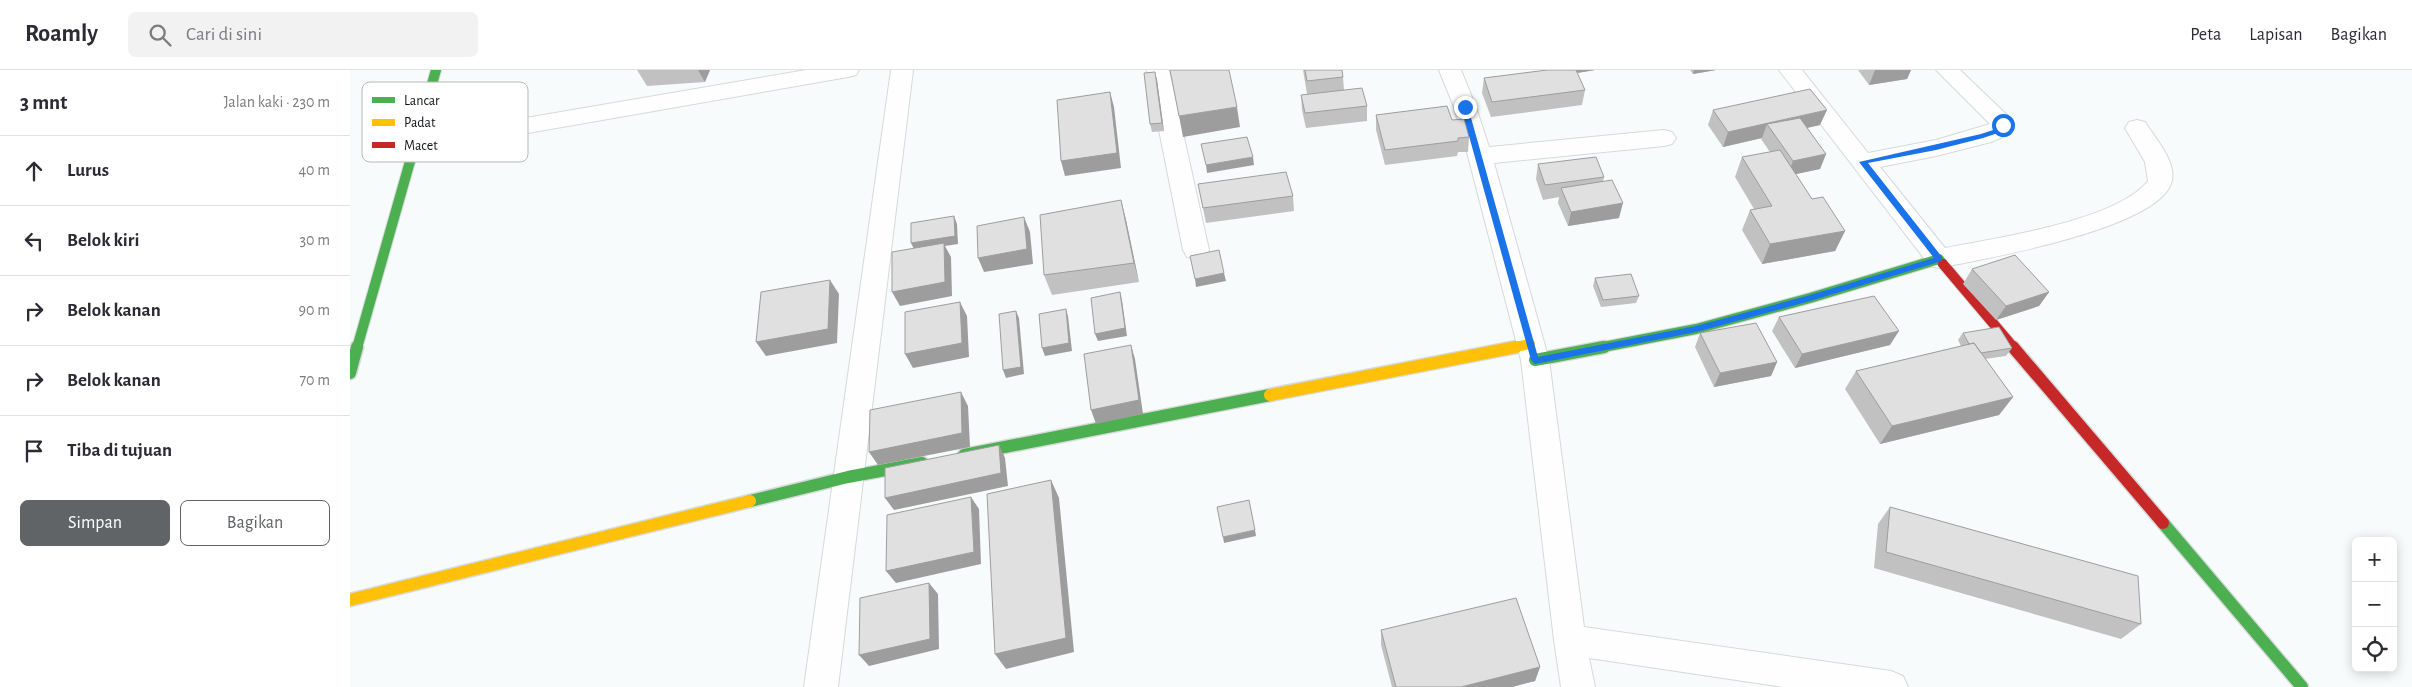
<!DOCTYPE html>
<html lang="id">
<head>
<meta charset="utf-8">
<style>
  :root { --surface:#fff; --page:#f2f2f3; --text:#2b2b33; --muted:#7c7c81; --line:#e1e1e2; --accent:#606466 }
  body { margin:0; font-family:"Alegreya Sans",sans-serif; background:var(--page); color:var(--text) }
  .controls { position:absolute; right:15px; bottom:15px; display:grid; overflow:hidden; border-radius:8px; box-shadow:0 2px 12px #0003 }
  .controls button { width:45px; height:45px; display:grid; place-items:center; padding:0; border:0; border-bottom:1px solid var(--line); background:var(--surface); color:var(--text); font:25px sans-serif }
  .stop { position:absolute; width:15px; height:15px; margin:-11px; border:4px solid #1a73e8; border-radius:50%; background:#fff }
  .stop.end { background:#1a73e8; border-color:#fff; box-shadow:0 1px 5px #0008 }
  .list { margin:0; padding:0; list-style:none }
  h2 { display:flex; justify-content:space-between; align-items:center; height:65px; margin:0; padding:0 20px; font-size:21px }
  h2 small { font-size:16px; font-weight:400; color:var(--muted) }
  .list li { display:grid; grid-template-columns:32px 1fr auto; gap:15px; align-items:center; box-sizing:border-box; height:70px; padding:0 20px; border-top:1px solid var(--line) }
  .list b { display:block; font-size:19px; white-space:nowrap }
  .list em { font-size:16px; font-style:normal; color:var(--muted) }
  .actions { display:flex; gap:10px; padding:15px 20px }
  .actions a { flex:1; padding:11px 0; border:1px solid var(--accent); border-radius:8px; text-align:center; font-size:18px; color:var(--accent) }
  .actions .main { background:var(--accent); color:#fff }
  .icon { flex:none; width:28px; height:28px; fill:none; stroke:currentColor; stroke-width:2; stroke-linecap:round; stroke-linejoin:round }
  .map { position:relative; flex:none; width:2062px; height:617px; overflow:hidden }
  header { display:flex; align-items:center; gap:30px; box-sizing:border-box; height:70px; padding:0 25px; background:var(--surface); border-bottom:1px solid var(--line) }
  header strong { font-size:24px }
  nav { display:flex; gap:28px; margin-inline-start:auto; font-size:18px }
  .search { width:350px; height:45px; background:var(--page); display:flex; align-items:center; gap:12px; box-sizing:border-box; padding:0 18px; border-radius:8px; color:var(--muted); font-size:19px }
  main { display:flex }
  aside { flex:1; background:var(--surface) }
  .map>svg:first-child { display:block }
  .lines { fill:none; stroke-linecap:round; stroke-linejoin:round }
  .street-casing { stroke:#d5d9da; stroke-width:2 }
  .fast-far1-casing { stroke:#d5d9da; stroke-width:12 }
  .fast-casing { stroke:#d5d9da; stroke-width:15 }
  .slow-far1-casing { stroke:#d5d9da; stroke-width:12 }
  .slow-casing { stroke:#d5d9da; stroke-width:15 }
  .jam-far1-casing { stroke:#d5d9da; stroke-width:12 }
  .jam-casing { stroke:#d5d9da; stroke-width:15 }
  .street { fill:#fefeff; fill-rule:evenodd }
  .fast-far1 { stroke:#4caf50; stroke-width:10 }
  .fast { stroke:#4caf50; stroke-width:12 }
  .slow-far1 { stroke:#ffc107; stroke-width:10 }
  .slow { stroke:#ffc107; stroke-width:12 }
  .jam-far1 { stroke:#c62828; stroke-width:10 }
  .jam { stroke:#c62828; stroke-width:12 }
  .wall { fill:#c1c1c1 }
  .shaded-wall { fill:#9d9d9d }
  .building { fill:#e0e0e0; stroke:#9d9d9d }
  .route { fill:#1a73e8 }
  .key { fill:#fff; stroke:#b7b8b9; stroke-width:1 }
  .key-label { font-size:14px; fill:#0e1315 }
</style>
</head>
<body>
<header>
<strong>Roamly</strong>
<div class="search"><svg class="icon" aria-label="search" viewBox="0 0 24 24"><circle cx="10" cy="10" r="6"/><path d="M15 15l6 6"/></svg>Cari di sini</div>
<nav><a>Peta</a><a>Lapisan</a><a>Bagikan</a></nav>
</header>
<main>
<aside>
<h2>3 mnt<small>Jalan kaki · 230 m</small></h2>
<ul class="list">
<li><svg class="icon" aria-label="ahead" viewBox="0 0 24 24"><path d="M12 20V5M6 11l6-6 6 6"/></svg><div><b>Lurus</b></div><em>40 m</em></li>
<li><svg class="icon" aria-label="left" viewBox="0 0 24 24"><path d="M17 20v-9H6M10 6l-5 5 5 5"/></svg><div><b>Belok kiri</b></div><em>30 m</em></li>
<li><svg class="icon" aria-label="right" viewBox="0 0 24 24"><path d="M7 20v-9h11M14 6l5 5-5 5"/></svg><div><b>Belok kanan</b></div><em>90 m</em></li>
<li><svg class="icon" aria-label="right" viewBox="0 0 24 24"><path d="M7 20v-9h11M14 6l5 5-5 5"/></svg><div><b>Belok kanan</b></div><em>70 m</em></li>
<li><svg class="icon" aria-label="arrive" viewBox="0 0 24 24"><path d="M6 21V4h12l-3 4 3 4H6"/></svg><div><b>Tiba di tujuan</b></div></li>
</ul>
<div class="actions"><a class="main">Simpan</a><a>Bagikan</a></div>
</aside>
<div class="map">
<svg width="2062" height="617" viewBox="0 0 2062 617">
  <rect width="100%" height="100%" fill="#f8fbfc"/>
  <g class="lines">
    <defs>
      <path id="street" d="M456,0h53l-3,5 -8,2 -434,76 -8,-2 -4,-6 4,-6 8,-2z
        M541,0h22l-75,617h-34z
        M797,0h22l40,180 -4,7 -9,2 -9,-2 -4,-7z
        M1089,0h22l15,37 13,40 175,-17 8,2 4,6 -4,6 -8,2 -170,17 55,197 35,267 307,44 12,5 5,11h-125l-194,-29 6,29h-34l-7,-47 -33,-280 -53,-204 -14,-49z
        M1429,0h23l66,83 68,-13 54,-16 -54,-54h24l48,46 6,9 -4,9 -19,8 -55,14 -56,11 65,81c51,-10 171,-27 203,-67l-3,-19 -20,-34 4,-6 8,-2 8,2c10,16 31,39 27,58 -8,48 -189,79 -233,88l-9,-2z"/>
      <path id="fast-far1" d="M7,278l79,-278
        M1248,278l98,-19 114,-31 129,-39 4,5"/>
      <path id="fast" d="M1185,290l69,-13
        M0,303l7,-26
        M614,385l306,-60
        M400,431l98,-24 74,-14
        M1813,453l139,164"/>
      <path id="slow-far1" d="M1160,278l20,-4"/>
      <path id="slow" d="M920,325l246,-48
        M0,530l400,-99"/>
      <path id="jam-far1" d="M1593,194l71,84"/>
      <path id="jam" d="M1663,277l150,176"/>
    </defs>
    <use href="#street" class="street-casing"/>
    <use href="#fast-far1" class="fast-far1-casing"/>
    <use href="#fast" class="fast-casing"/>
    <use href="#slow-far1" class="slow-far1-casing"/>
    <use href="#slow" class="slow-casing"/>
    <use href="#jam-far1" class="jam-far1-casing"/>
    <use href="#jam" class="jam-casing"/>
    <use href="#street" class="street"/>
    <use href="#fast-far1" class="fast-far1"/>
    <use href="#fast" class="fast"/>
    <use href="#slow-far1" class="slow-far1"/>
    <use href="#slow" class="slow"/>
    <use href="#jam-far1" class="jam-far1"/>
    <use href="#jam" class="jam"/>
  </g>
  <path class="wall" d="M287,0h73l-5,12 -58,4z
    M953,0h39l1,7 1,13 23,16v15l-61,7 -4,-18 -1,-15 6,-1z
    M1197,0h48l-18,3 8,17 -3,15 -91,12 -9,-24 2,-15z
    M1340,0h26l-23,4z
    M1508,0h53l-4,9 -38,6z
    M807,10l7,51 -12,1 -2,-8z
    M1363,40l107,15 -13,3 19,26 -6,15 -25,5 17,25 33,32 -10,20 -73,13 -20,-34 8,-20 4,-1 -19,-32 7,-20 28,-5 -9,-13 1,-1 -39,9 -15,-22z
    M1026,45l76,5 17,17 -1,15h-10l-1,4 -72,9 -9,-35z
    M1188,94l66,13 -1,5 16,36 -51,8 -10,-23 1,-6 -16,3 -7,-21z
    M848,114l95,12 1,15 -88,12z
    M771,130l5,20 13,62 -87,13 -8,-20z
    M1622,199l77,23 -10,14 -43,14 -33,-36z
    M1245,208l44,18 -3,7 -35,4 -8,-21z
    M1429,247l111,28 -95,23 -23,-37z
    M1350,263l77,29 -6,14 -57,11 -19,-40z
    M1613,263l49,15 -6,8 -21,3 28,38 -14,18 -119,29 -35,-55 11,-18 105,-25 -3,-6z
    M1540,437l251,117 -20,15 -247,-71 4,-44z
    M1031,560l159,37 -5,14 -23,6h-120l-11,-42z"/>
  <path class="shaded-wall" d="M348,0h12l-5,12z
    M1216,0h29l-30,5z
    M1344,0h22l-23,4z
    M1525,0h36l-4,9 -38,6z
    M805,2l2,8 7,51 -2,-8z
    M760,22l4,15 7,61 -56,8 -4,-15z
    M887,37l3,20 -57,10 -4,-21z
    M1477,40l-7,15 -46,10 -7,-11 -5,14 -39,9 5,-15z
    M1476,84l-6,15 -33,7 6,-15z
    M903,87l1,8 -47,8 -1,-8z
    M771,130l5,20 13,62 -5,-19z
    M1273,133l-4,15 -51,8 3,-14z
    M604,146l3,8 1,20 -13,2 6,11 1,39 -52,10 -8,-14 23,-41 -4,-8z
    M674,147l6,15 3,32 -49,8 -6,-14z
    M1495,161l-10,20 -73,13 8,-20z
    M874,203l2,8 -30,6 -1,-8z
    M480,210l9,14 -2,49 -71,13 -10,-14z
    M770,222l2,8 5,36 -29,5 -3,-7z
    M1699,222l-10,14 -43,14 10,-14z
    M610,232l7,14 2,41 -56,11 -8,-14z
    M716,239l2,7 4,35 -27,5 -3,-8z
    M666,241l3,7 5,56 -18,4 -3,-8z
    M1549,261l-9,14 -95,23 7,-14z
    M781,275l4,14 8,55 -47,10 -5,-14z
    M1427,292l-6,14 -57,11 6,-14z
    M611,322l7,14 2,41 -92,18 -9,-13z
    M1663,327l-14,18 -119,29 12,-18z
    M649,375l6,13 3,28 -114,24 -9,-12z
    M701,410l8,18 15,154 -68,17 -11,-15z
    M621,427l8,12 2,55 -85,19 -10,-12z
    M905,460l1,6 -32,7 -1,-6z
    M579,513l9,11 1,55 -70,17 -10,-11z
    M1190,597l-5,14 -23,6h-51z"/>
  <path class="building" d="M820,0h59l8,37 -58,9z
    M955,0h37l1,7 -36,4z
    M1197,0h29l9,20 -93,12 -8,-24z
    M805,2l7,51 -12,1 -6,-51z
    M1012,18l5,18 -62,7 -4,-18z
    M1460,19l17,21 -99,22 -15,-22z
    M760,22l7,61 -56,8 -4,-61z
    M1097,36l5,14 12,-1 5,18 -11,1v3l-73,9 -9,-35z
    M1450,48l26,36 -33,7 -26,-37z
    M897,67l6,20 -47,8 -5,-21z
    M1430,80l32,49 11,-2 22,34 -75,13 -20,-34 22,-4 -30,-49z
    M1246,87l8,20 -59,8 -7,-21z
    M936,102l7,24 -90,12 -5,-24z
    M1262,110l11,23 -52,9 -10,-24z
    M771,130l13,63 -90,12 -4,-60z
    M604,146l1,20 -44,7v-20z
    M674,147l3,32 -49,9 -1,-32z
    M594,173l1,39 -53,10v-40z
    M869,180l5,23 -29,6 -5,-23z
    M1665,185l34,37 -43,14 -34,-37z
    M1281,204l8,22 -36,4 -8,-22z
    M480,210l-2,49 -72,13 5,-50z
    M770,222l5,36 -30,6 -4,-36z
    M1524,226l25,35 -97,23 -23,-37z
    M610,232l2,41 -57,11v-42z
    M716,239l3,34 -27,5 -3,-34z
    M666,241l5,56 -18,3 -4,-56z
    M1406,253l21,39 -57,11 -20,-40z
    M1649,257l13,21 -31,5 -7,-10 -5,1 -6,-11z
    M1624,273l39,54 -121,29 -36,-55z
    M781,275l8,55 -48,10 -7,-56z
    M611,322l1,41 -93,19 1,-42z
    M649,375l2,28 -116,25v-30z
    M701,410l15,158 -71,16 -8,-160z
    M621,427l3,55 -88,19 1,-56z
    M899,430l6,30 -32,7 -6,-30z
    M1540,437l248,69 3,48 -255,-72z
    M579,513l1,56 -71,16 1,-57z
    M1166,528l24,69 -79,20h-65l-15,-57z"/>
  <path class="route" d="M1115,34l3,3 70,250 158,-31 114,-31 124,-37 -75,-96 122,-28 15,-5 7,-6 4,2 -6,7 -18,6 -47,12 -68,13 74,94v4l-132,40 -114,31 -161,32 -4,-4 -70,-253z"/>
  <rect x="12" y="12" width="166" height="80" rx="8" class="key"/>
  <rect x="22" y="27" width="23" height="6" fill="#4caf50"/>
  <rect x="22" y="49" width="23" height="7" fill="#ffc107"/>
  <rect x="22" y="72" width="23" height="6" fill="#c62828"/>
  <g class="key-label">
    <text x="54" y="35">Lancar</text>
    <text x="54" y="57">Padat</text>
    <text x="54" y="80">Macet</text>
  </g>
</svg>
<div class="controls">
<button>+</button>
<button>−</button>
<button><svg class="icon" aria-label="locate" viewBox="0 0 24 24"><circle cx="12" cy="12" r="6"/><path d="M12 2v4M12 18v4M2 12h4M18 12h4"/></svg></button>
</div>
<div class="stop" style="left:1653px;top:55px"></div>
<div class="stop end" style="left:1115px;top:37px"></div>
</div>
</main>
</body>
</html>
